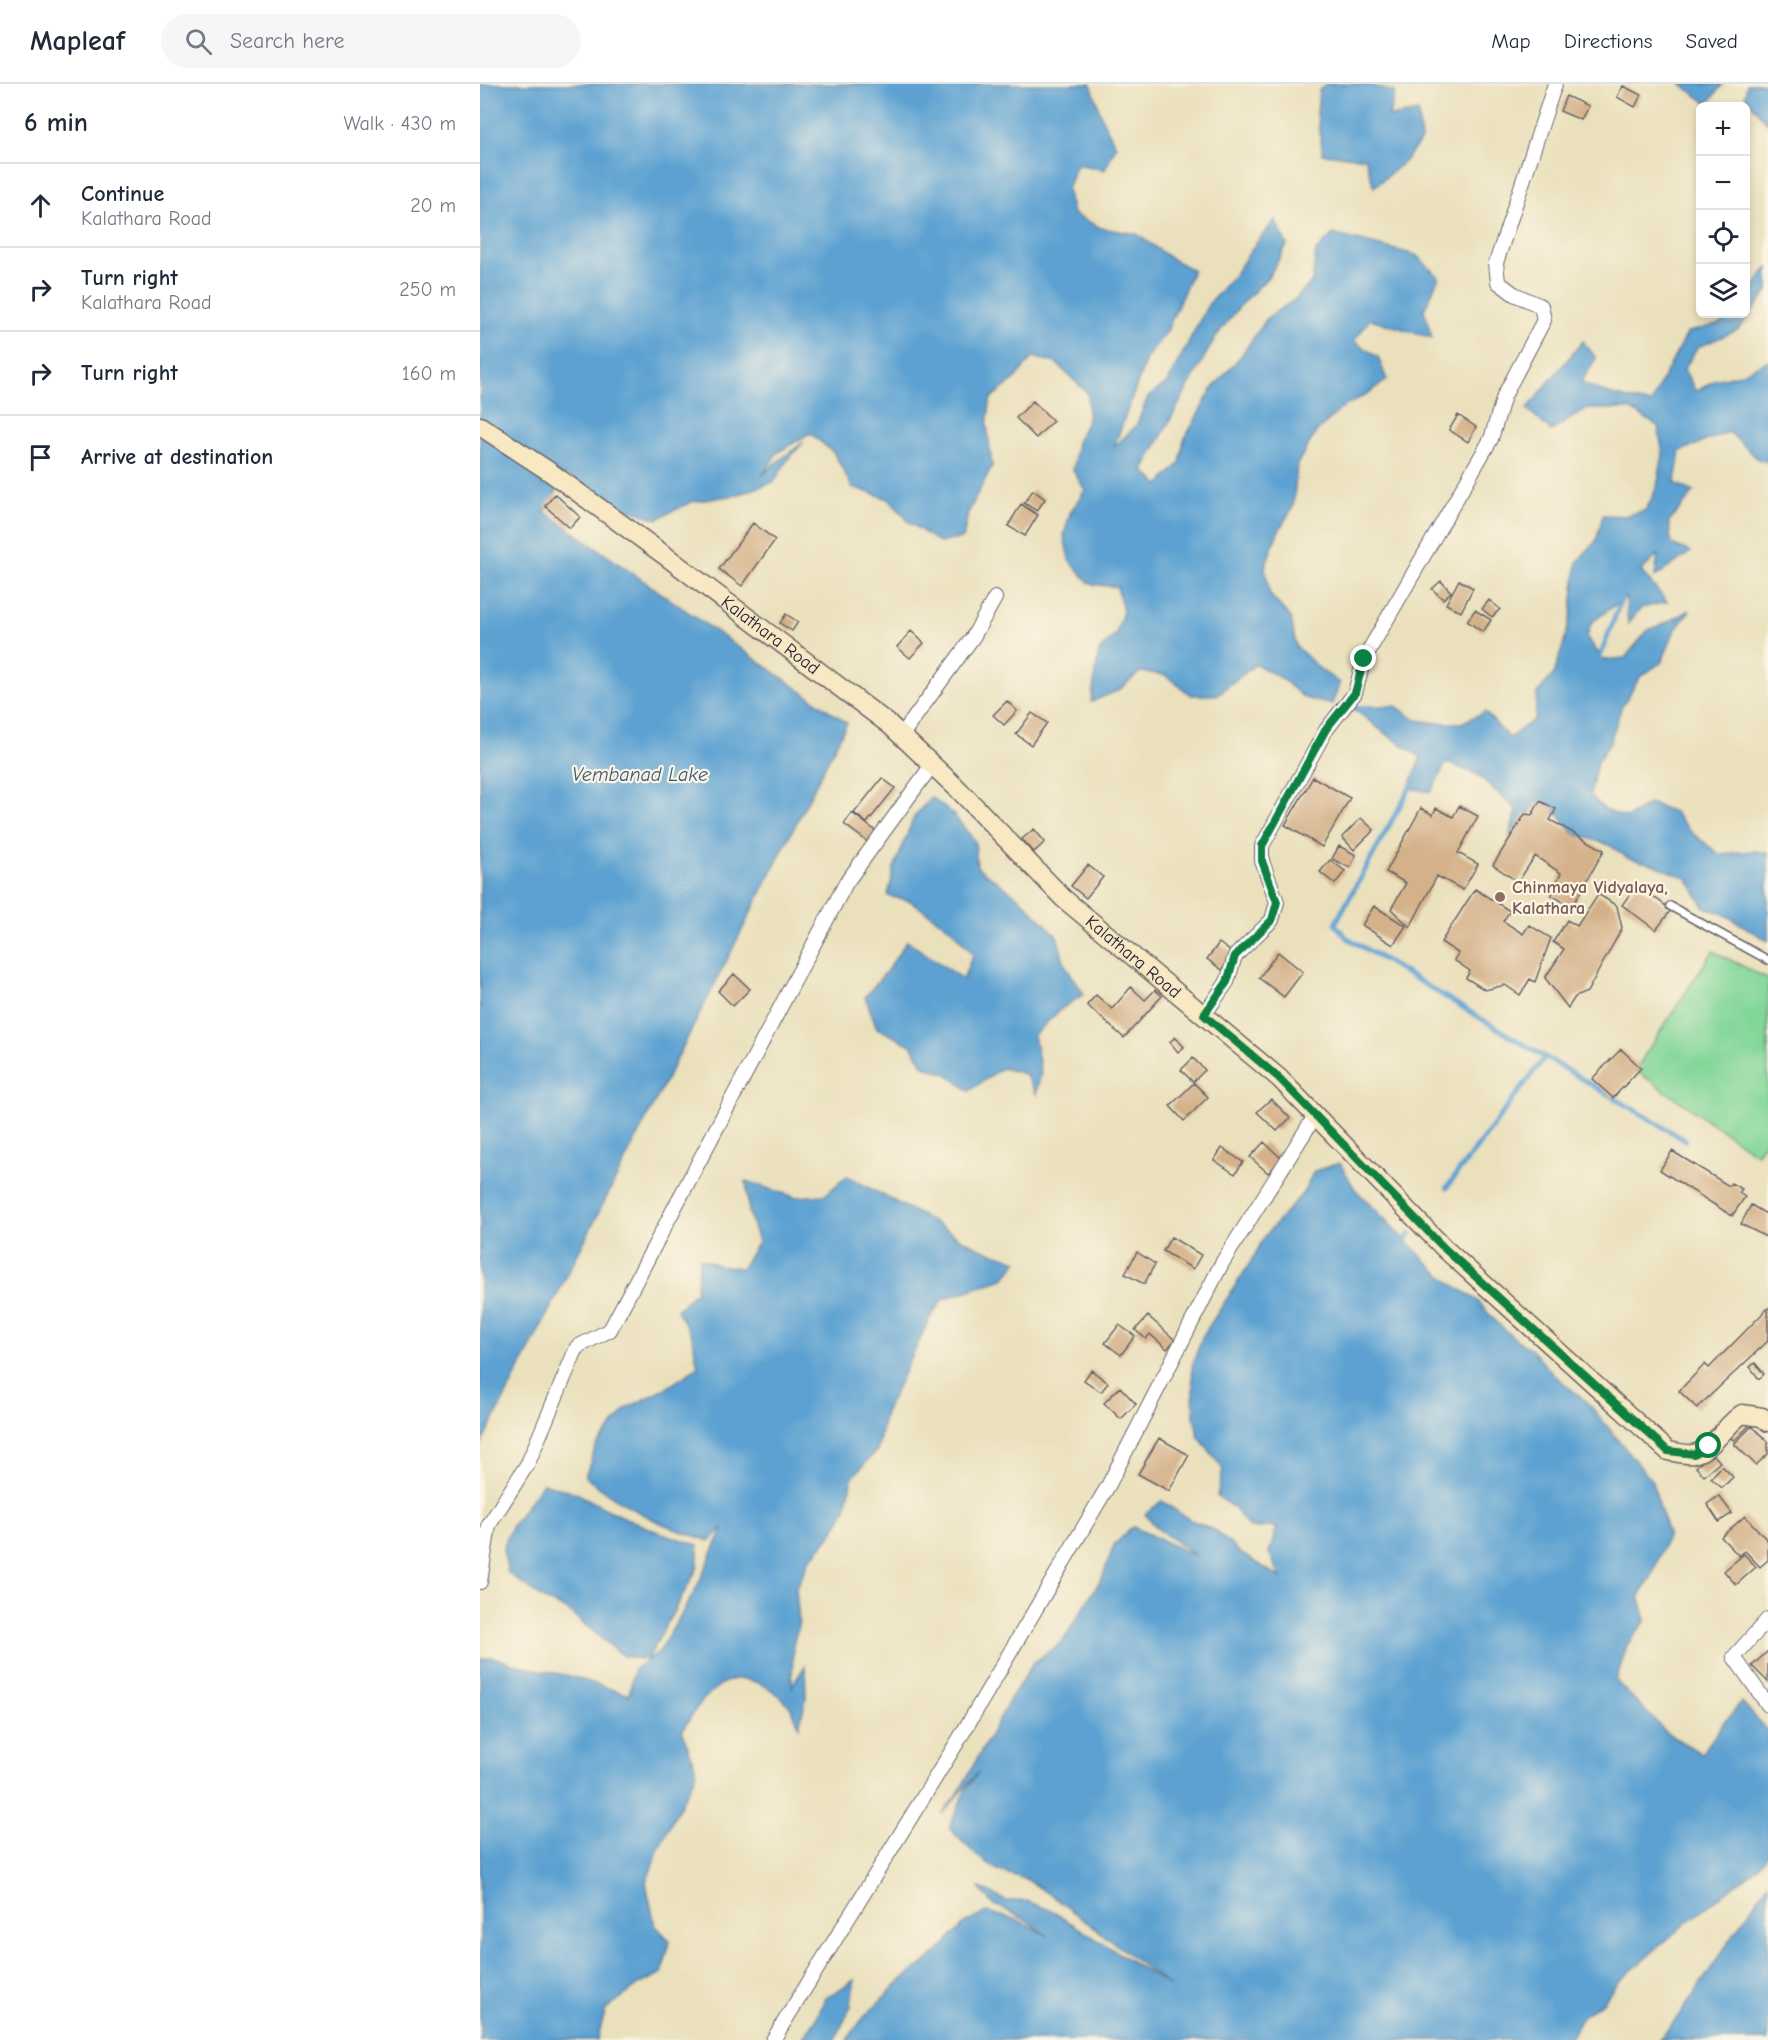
<!DOCTYPE html>
<html lang="en">
<head>
<meta charset="utf-8">
<style>
  :root { --surface:#fff; --page:#f6f6f7; --text:#1f2937; --muted:#747a83; --line:#e0e1e3 }
  body { margin:0; font-family:"Comic Neue",sans-serif; background:var(--page); color:var(--text) }
  .controls { position:absolute; right:18px; top:18px; display:grid; overflow:hidden; border-radius:9px; box-shadow:0 3px 9px #0003 }
  .controls button { width:54px; height:54px; display:grid; place-items:center; padding:0; border:0; border-bottom:2px solid var(--line); background:var(--surface); color:var(--text); font:30px sans-serif }
  .stop { position:absolute; width:18px; height:18px; margin:-14px; border:4px solid #0b8043; border-radius:50%; background:#fff }
  .stop.end { background:#0b8043; border-color:#fff; box-shadow:0 2px 6px #0008 }
  .list { margin:0; padding:0; list-style:none }
  h2 { display:flex; justify-content:space-between; align-items:center; height:78px; margin:0; padding:0 24px; font-size:26px }
  h2 small { font-size:20px; font-weight:400; color:var(--muted) }
  .list li { display:grid; grid-template-columns:39px 1fr auto; gap:18px; align-items:center; box-sizing:border-box; height:84px; padding:0 24px; border-top:2px solid var(--line) }
  .list b { display:block; font-size:22px; white-space:nowrap }
  .list p { margin:0; font-size:20px; white-space:nowrap; color:var(--muted) }
  .list em { font-size:20px; font-style:normal; color:var(--muted) }
  .icon { flex:none; width:33px; height:33px; fill:none; stroke:currentColor; stroke-width:2; stroke-linecap:round; stroke-linejoin:round }
  .map { position:relative; flex:none; width:1288px; height:1956px; overflow:hidden }
  header { display:flex; align-items:center; gap:36px; box-sizing:border-box; height:84px; padding:0 30px; background:var(--surface); border-bottom:2px solid var(--line) }
  header strong { font-size:28px }
  nav { display:flex; gap:33px; margin-inline-start:auto; font-size:21px }
  .search { width:420px; height:54px; background:var(--page); display:flex; align-items:center; gap:15px; box-sizing:border-box; padding:0 21px; border-radius:33px; color:var(--muted); font-size:22px }
  main { display:flex }
  aside { flex:1; background:var(--surface) }
  .map>svg:first-child { display:block }
  .green { fill:#81d699; stroke:#527c6a; stroke-width:1.5 }
  .water { fill:#5ca1d1; stroke:#3f6286; stroke-width:1.5 }
  .lines { fill:none; stroke-linecap:round; stroke-linejoin:round }
  .stream { stroke:#5ca1d1; stroke-width:5 }
  .building { fill:#d4b189 }
  .lane-casing { stroke:#686468; stroke-width:10 }
  .street-casing { stroke:#686468; stroke-width:16 }
  .secondary-casing { stroke:#686468; stroke-width:21 }
  .lane { stroke:#fff; stroke-width:7 }
  .street { stroke:#fff; stroke-width:14 }
  .secondary { stroke:#f8e8c3; stroke-width:18 }
  .route { stroke:#0b8043; stroke-width:8 }
  .education-dot { fill:#8d6e63; stroke:#fcf5e5; stroke-width:2 }
  .labels { text-anchor:middle; stroke-width:4.5; stroke-linejoin:round; paint-order:stroke }
  .street-label { font-size:18px; fill:#22223b; stroke:#fcf5e5 }
  .education-label { font-size:18px; font-weight:bold; fill:#785e54; stroke:#fcf5e5; text-anchor:start }
  .water-label { font-size:20px; font-style:italic; fill:#395577; stroke:#fcf5e5 }
</style>
</head>
<body>
<header>
<strong>Mapleaf</strong>
<div class="search"><svg class="icon" aria-label="search" viewBox="0 0 24 24"><circle cx="10" cy="10" r="6"/><path d="M15 15l6 6"/></svg>Search here</div>
<nav><a>Map</a><a>Directions</a><a>Saved</a></nav>
</header>
<main>
<aside>
<h2>6 min<small>Walk · 430 m</small></h2>
<ul class="list">
<li><svg class="icon" aria-label="ahead" viewBox="0 0 24 24"><path d="M12 20V5M6 11l6-6 6 6"/></svg><div><b>Continue</b><p>Kalathara Road</p></div><em>20 m</em></li>
<li><svg class="icon" aria-label="right" viewBox="0 0 24 24"><path d="M7 20v-9h11M14 6l5 5-5 5"/></svg><div><b>Turn right</b><p>Kalathara Road</p></div><em>250 m</em></li>
<li><svg class="icon" aria-label="right" viewBox="0 0 24 24"><path d="M7 20v-9h11M14 6l5 5-5 5"/></svg><div><b>Turn right</b></div><em>160 m</em></li>
<li><svg class="icon" aria-label="arrive" viewBox="0 0 24 24"><path d="M6 21V4h12l-3 4 3 4H6"/></svg><div><b>Arrive at destination</b></div></li>
</ul>
</aside>
<div class="map">
<svg width="1288" height="1956" viewBox="0 0 1288 1956">
  <rect width="100%" height="100%" fill="#fcf5e5"/>
  <filter id="ink" filterUnits="userSpaceOnUse"><feTurbulence type="fractalNoise" baseFrequency=".0167" numOctaves="2"/><feDisplacementMap in="SourceGraphic" scale="12" xChannelSelector="R" yChannelSelector="G"/><feConvolveMatrix kernelMatrix="1 2 1 2 8 2 1 2 1" color-interpolation-filters="sRGB"/></filter>
  <filter id="wash" filterUnits="userSpaceOnUse"><feTurbulence type="fractalNoise" baseFrequency=".008" numOctaves="4" result="noise"/><feDisplacementMap in="SourceGraphic" scale="24" xChannelSelector="R" yChannelSelector="G"/><feGaussianBlur stdDeviation="1.35" result="paint"/><feColorMatrix in="noise" values="0 0 0 0 0 0 0 0 0 0 0 0 0 0 0 0 0 1.4 0 .05"/><feComposite in="paint" operator="in"/></filter>
  <g filter="url(#wash)">
    <rect width="100%" height="100%" fill="#eae0bc"/>
    <path class="green" d="M1233,867l55,28v159l-12,16 -121,-84z"/>
    <path class="water" d="M0,0h611l12,37 13,25 -11,24 -28,-6 -10,25 6,25 28,14 36,6 32,23 24,13 -26,61 -20,26 -33,90 22,-21 12,-29 19,-14 41,-78 27,-31 19,-28 21,-26 12,25 -18,31 -30,31 -24,31 -72,132 16,15 21,-22 4,-23 28,-51 28,-32 28,-40 25,-16 19,-19 4,-31 17,-17 83,21 23,22 -15,33 8,28 -62,-19 -16,22 24,16 9,23 -17,12 -27,15 -26,24 -20,33 -4,43 -15,25 -13,35 5,28 21,23 5,28 25,24 19,13 -8,21 -28,-6 -23,-20 -25,-14 -39,31h-26l-26,-20 -25,-3 -21,18 -28,12 8,-51 17,-17 7,-23 -6,-24 -27,-3 -21,-24 -5,-25 6,-22 15,-23 -12,-20 4,-28 11,-23v-25l-32,-31 -23,-6 -19,23 -23,18 -4,26 5,42 -24,47 -5,25 -24,5 -30,-21 -20,-23 -37,-12 -18,-34 -24,-20 -33,20 -15,23 12,-12 30,-22 -16,17 -14,23 -38,13 -45,7 -34,17 -47,-16 -44,-29 -21,38 302,211 -367,724z
      M846,0h38l31,8 -6,25 29,-5 3,28 -16,21 -31,26 -9,-29 -42,-4 -6,-40 2,-24z
      M1201,0h42l-15,20z
      M1267,0h21v40l-23,-28z
      M1288,183v24l-30,39 -40,17 -14,22 12,23 19,-12 25,-6 28,-13v101l-10,-3 -29,-27 -49,19 -5,32 19,9 -25,30 2,22 20,8 -36,25 3,-22 -17,16 26,31 -26,6 -13,16 -2,-27 -35,26 -4,14 16,23 22,-2 23,-28 22,-9 20,-11 -16,22 -12,30 -22,15 -19,31 -11,35 -13,19 -7,33 15,15 22,8 23,-15 24,9 17,20 28,22 35,-3 14,2v88l-42,-26 -22,-8 -17,-29 -32,-13 -27,-7 -19,-13 -36,-12 -13,-17 -20,-16 -31,37 8,-27 -40,-36 -31,-11 -15,29 -22,-4 12,-31 -38,-25 -33,-26h46l20,14 22,3h23l24,-11 24,26 26,-19 2,-26 17,-19 9,-28 8,-30 6,-54 19,-21 7,-26 21,1 22,-6 11,-23 6,-33 -5,-28 -29,-17h-43l-35,22 -24,-22 56,-68 13,17 -15,25 31,12 39,9 10,-22 27,-50 32,-8 10,-10h16v-17z
      M451,713l21,16 23,28 2,26 44,32 36,37 8,29 19,29 -24,16 -26,25 7,38 -5,21 -11,-20 -23,-6 -33,23 -22,-17 -23,-8 -13,-21 -34,-17 -12,-31 24,-29 18,-27 56,38 10,-25 -23,-26 -40,-27 -22,-5 6,-28 20,-51z
      M860,1079l15,26 78,79 19,16 25,16 18,21 18,16 19,13 20,23 37,31 63,77 16,53 -17,44 -12,18 7,24 -19,25 -11,36 51,52 35,21 22,-32 18,-20 26,30v123l-11,13 -72,56 -68,59 -14,19 -20,13 -14,25h-722l17,-23 36,-36 36,-27 28,-30 22,-12 32,8 31,16 -25,-17 -31,-15 -15,-17 28,14h21l25,10 118,75 -116,-89 -28,-18 -27,-8 -22,-15 -28,-28 16,-37 14,-20 -37,43 15,-19 55,-99 22,-34 29,-21 40,-65 11,-31 19,-18 63,29 -38,-27 -13,-15 17,-13 25,17 29,13 24,22 41,25 -12,-25 8,-26 -28,1 -15,-20 -17,-12 6,-27 -25,-33 -4,-20 -2,-50 10,-29 48,-74 15,-27 38,-43 11,-22z
      M367,1092l90,48 24,15 21,10 36,12 -15,18 -60,20 -14,21 -45,95 -6,34 -26,29 -6,31 -14,25 -23,27 -13,28 3,33 -6,24 -1,40 13,-20 1,32 -7,29c-2,-5 -4,-11 -7,-17 -13,-21 -49,-41 -72,-25 -18,13 -27,27 -38,46l15,41 -38,76 -13,35 9,42 15,16 -8,32 -23,12 -33,24 -9,31h-117v-381l12,-2 37,11 42,8 58,19 5,-26 25,-17 35,-59 30,-66 -14,14c-50,-15 -84,-33 -125,-64l11,-31 31,-38 38,-19 33,-22 -6,-31 -15,-26 19,-19 4,-33 20,8 22,2 16,-26 -9,-29 -3,-32 49,16 30,-2z
      M63,1399l35,11 32,17 43,19 45,15v22l-51,93 -24,-4 -56,-46 -22,-10 -37,-27 -5,-24 8,-22z
      M1288,1799v157h-109l25,-31z
      M374,1896l-3,26 -16,34h-34l14,-19 11,-23z"/>
    <g class="lines">
      <path class="stream" d="M1118,578l25,-67
        M932,700l-77,140 11,13 202,122
        M967,1103l98,-130 140,83
        M921,1162l9,-12"/>
    </g>
    <g id="blocks">
      <path class="building" d="M1143,2l18,9 -6,12 -18,-10z
        M1086,12l22,10 -7,14 -21,-9z
        M553,317l20,20 -17,17 -20,-20z
        M978,331l18,12 -8,15 -19,-12z
        M553,406l12,9 -8,12 -13,-8z
        M75,410l25,23 -10,11 -25,-22z
        M541,420l17,11 -13,21 -17,-10z
        M273,439l22,17 -33,46 -23,-17z
        M979,496l14,8 -12,24 -15,-8z
        M961,497l10,11 -8,7 -11,-10z
        M1009,516l11,9 -8,8 -10,-8z
        M995,526l16,10 -8,12 -16,-11z
        M306,530l12,8 -6,9 -12,-8z
        M431,547l13,12 -14,15 -13,-11z
        M527,617l10,10 -13,14 -11,-10z
        M552,629l15,10 -16,22 -15,-11z
        M833,693l37,21 -28,49 -37,-22z
        M402,694l13,10 -28,35 -13,-10z
        M1060,717l16,8 -6,11 54,30 -32,57 -21,-12 10,-22 -26,-17 -17,26 -25,-17 32,-51 7,1z
        M979,722l19,10 -20,37 20,11 -15,26 -26,-14 -27,51 -19,-18 15,-26 -20,-11 35,-64 12,7 3,-7 17,9z
        M372,729l25,19 -8,11 -25,-19z
        M881,734l13,12 -20,20 -12,-13z
        M554,745l11,13 -11,10 -12,-13z
        M859,762l17,9 -6,13 -18,-9z
        M850,776l15,11 -10,13 -15,-12z
        M608,781l15,12 -17,21 -15,-12z
        M1157,800l34,26 -15,20 -34,-25z
        M995,805l35,22 -7,10 20,13 6,-9 22,13 -16,44 -5,-3 -10,16 -15,-10 -20,5 -19,-12 4,-7 -16,-11 4,-7 -17,-11z
        M1118,810l19,12 5,22 -35,64 -12,5 -7,11 -23,-30 19,-29 -11,-7 14,-22 10,6z
        M894,822l32,20 -13,19 -31,-20z
        M739,859l15,11 -12,16 -15,-11z
        M798,868l25,20 -19,25 -25,-19z
        M254,890l16,15 -17,17 -15,-15z
        M651,903l14,13 10,-10 7,6 -38,42 -37,-33 9,-10 16,14z
        M695,953l9,10 -6,5 -8,-10z
        M1141,965l20,19 -28,30 -21,-19z
        M713,974l12,12 -12,12 -12,-12z
        M714,999l14,14 -24,24 -14,-15z
        M791,1015l19,19 -13,13 -20,-19z
        M784,1058l18,17 -14,14 -18,-16z
        M742,1064l21,14 -8,12 -21,-14z
        M1192,1067l57,35 2,-3 11,6 -3,4 6,4 -13,19 -72,-46z
        M1271,1121l17,10v23l-27,-14z
        M691,1153l30,18 -8,14 -30,-18z
        M657,1168l18,12 -11,20 -19,-10z
        M1288,1224v33l-71,67 -18,-17 26,-27 4,4z
        M668,1232l27,24 -8,9 -17,-15 -4,5 -11,-9z
        M639,1241l16,11 -14,19 -16,-12z
        M1275,1279l9,11 -5,5 -9,-12z
        M611,1286l17,13 -7,9 -17,-12z
        M640,1303l16,17 -15,15 -17,-16z
        M1265,1336l5,5 -16,16 -5,-6z
        M1272,1342l16,16v12l-12,11 -22,-21z
        M679,1354l30,17 -20,36 -31,-17z
        M1232,1369l8,9 -16,14 -8,-9z
        M1242,1382l11,11 -11,11 -11,-10z
        M1239,1412l13,17 -13,9 -12,-18z
        M1265,1432l23,25v19l-8,7 -15,-16 -6,5 -18,-19z
        M1264,1470l12,13 -20,18 -12,-14z
        M1288,1567v31l-16,-16z"/>
    </g>
  </g>
  <g filter="url(#ink)">
    <use href="#blocks" fill-opacity="0" stroke="#686468" stroke-width="1.5"/>
    <g class="lines">
      <defs>
        <path id="lane" d="M1190,822l98,54"/>
        <path id="street" d="M421,652l72,-99 22,-39
          M724,931l23,-33 8,-26 37,-36 5,-18 -15,-41v-15l64,-116 29,-37 9,-34 127,-220 13,-43 40,-76 -3,-14 -27,-12 -16,-12 -2,-19 59,-179
          M0,1498l9,-57 39,-62 49,-116 33,-17 236,-447 86,-118
          M1288,1535l-34,38 34,48
          M293,1956l185,-299 150,-255 114,-223 93,-147"/>
        <g id="secondary">
          <path id="s1" d="M0,342l70,46 117,85 223,168 69,65 104,108 216,180 166,171 223,202c7,1 17,4 25,3 20,-4 32,-29 49,-40l20,3 6,5"/>
        </g>
      </defs>
      <use href="#lane" class="lane-casing"/>
      <use href="#street" class="street-casing"/>
      <use href="#secondary" class="secondary-casing"/>
      <use href="#lane" class="lane"/>
      <use href="#street" class="street"/>
      <use href="#secondary" class="secondary"/>
    </g>
  </g>
  <g class="lines" filter="url(#ink)">
    <path class="route" d="M884,575l-9,34 -29,36 -64,117v15l15,41 -5,18 -37,36 -8,26 -23,33 75,63 166,171 223,202 26,3 15,-8"/>
  </g>
  <circle class="education-dot" cx="1020" cy="813" r="6"/>
  <g class="labels">
    <g class="street-label">
      <text dy="6" stroke="none"><textPath href="#s1" startOffset="358">Kalathara Road</textPath></text>
      <text dy="6" stroke="none"><textPath href="#s1" startOffset="844">Kalathara Road</textPath></text>
    </g>
    <g class="education-label">
      <text x="1032" y="809">Chinmaya Vidyalaya,<tspan x="1032" dy="21">Kalathara</tspan></text>
    </g>
    <g class="water-label">
      <text x="160" y="697">Vembanad Lake</text>
    </g>
  </g>
</svg>
<div class="controls">
<button>+</button>
<button>−</button>
<button><svg class="icon" aria-label="locate" viewBox="0 0 24 24"><circle cx="12" cy="12" r="6"/><path d="M12 2v4M12 18v4M2 12h4M18 12h4"/></svg></button>
<button><svg class="icon" aria-label="layers" viewBox="0 0 24 24"><path d="M12 4l9 5-9 5-9-5zM3 14l9 5 9-5"/></svg></button>
</div>
<div class="stop" style="left:1229px;top:1362px"></div>
<div class="stop end" style="left:884px;top:575px"></div>
</div>
</main>
</body>
</html>
